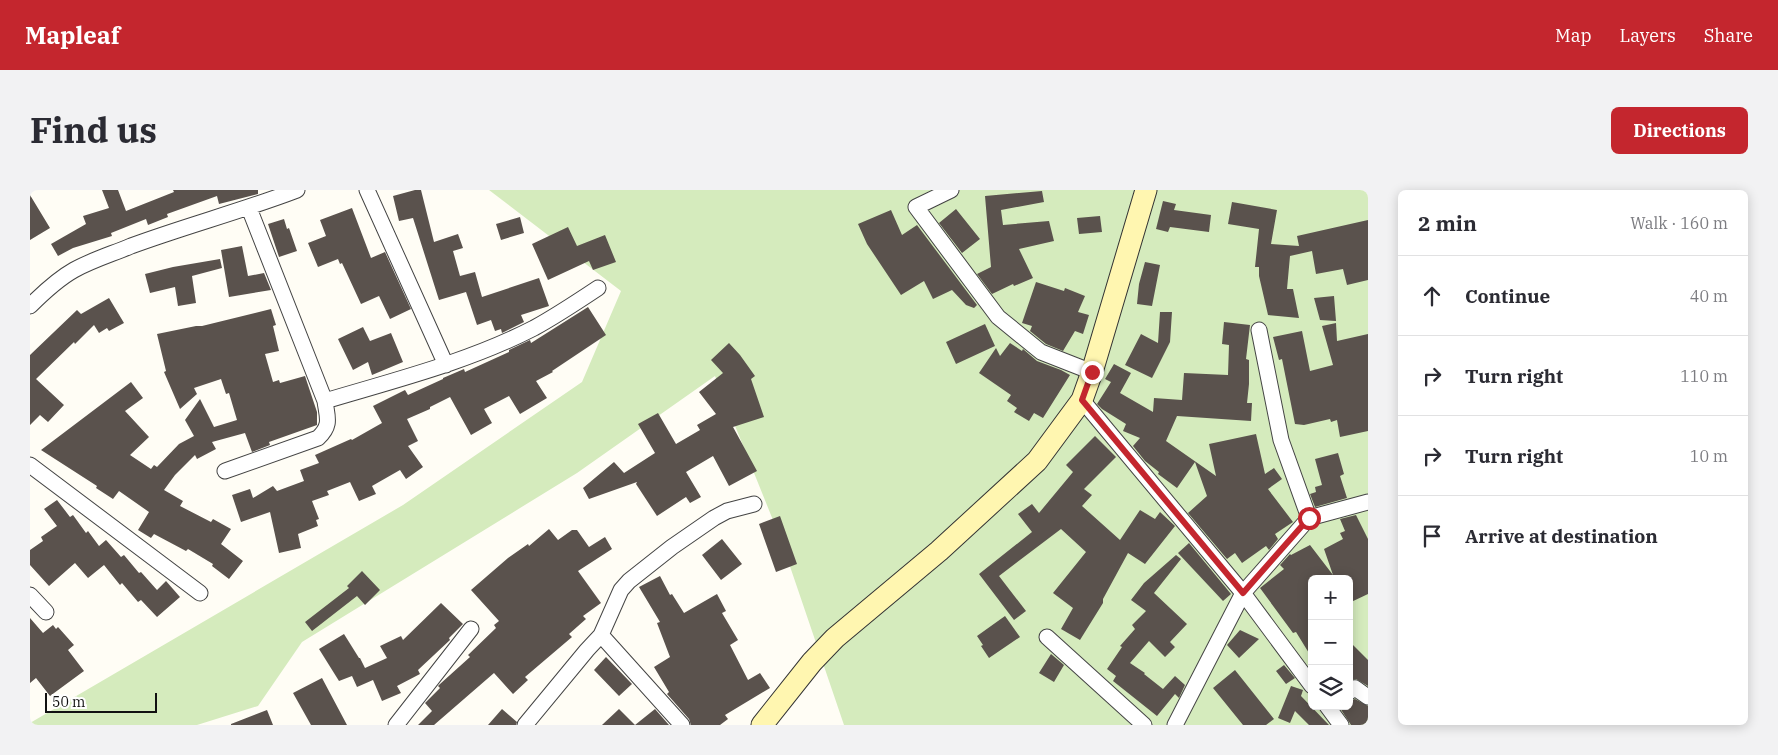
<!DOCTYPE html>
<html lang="en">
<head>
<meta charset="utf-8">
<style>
  :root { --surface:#fff; --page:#f2f2f3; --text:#2b2b33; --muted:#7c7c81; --line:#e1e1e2; --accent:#c4262e }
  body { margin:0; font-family:"IBM Plex Serif",serif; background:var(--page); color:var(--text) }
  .controls { position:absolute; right:15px; bottom:15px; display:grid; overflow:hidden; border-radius:8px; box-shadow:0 2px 12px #0003 }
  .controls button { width:45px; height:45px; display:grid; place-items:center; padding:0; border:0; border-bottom:1px solid var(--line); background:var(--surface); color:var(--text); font:25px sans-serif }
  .scale { position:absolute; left:15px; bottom:12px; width:112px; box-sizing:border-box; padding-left:5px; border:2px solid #111; border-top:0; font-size:14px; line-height:18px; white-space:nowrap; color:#111; -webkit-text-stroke:4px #fff; paint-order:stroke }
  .stop { position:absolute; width:15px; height:15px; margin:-11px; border:4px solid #c4262e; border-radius:50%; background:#fff }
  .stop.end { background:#c4262e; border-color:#fff; box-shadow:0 1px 5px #0008 }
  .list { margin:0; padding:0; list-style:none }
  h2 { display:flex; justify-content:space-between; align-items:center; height:65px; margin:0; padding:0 20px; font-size:21px }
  h2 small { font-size:16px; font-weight:400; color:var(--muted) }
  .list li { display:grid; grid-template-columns:32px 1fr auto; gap:15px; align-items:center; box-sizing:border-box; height:80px; padding:0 20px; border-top:1px solid var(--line) }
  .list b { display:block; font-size:19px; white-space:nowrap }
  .list em { font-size:16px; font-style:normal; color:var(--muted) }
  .icon { flex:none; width:28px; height:28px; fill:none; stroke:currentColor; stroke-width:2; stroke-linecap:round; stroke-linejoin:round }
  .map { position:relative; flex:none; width:1338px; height:535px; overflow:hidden; border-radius:8px }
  header { display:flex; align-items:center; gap:30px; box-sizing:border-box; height:70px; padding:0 25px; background:var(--accent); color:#fff }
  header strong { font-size:24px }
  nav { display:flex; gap:28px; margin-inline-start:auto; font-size:18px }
  .intro { display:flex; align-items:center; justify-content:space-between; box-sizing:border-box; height:120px; padding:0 30px }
  h1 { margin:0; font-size:35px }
  .button { padding:12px 22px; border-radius:8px; background:var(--accent); color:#fff; font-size:18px; font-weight:700 }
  main { display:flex; gap:30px; padding:0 30px }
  aside { flex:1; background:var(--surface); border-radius:8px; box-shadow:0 2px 12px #0003 }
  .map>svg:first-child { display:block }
  .green { fill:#d5ebbd; fill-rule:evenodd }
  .building { fill:#5a524d }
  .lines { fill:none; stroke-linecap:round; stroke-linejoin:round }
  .street-casing { stroke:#444; stroke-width:17 }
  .secondary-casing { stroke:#333; stroke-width:23 }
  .street { stroke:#fff; stroke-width:15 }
  .secondary { stroke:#fff6b0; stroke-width:21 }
  .route { stroke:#c4262e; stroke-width:6 }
</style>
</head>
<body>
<header>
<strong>Mapleaf</strong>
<nav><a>Map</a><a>Layers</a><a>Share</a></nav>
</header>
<div class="intro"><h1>Find us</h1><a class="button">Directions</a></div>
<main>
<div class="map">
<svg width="1338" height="535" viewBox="0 0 1338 535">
  <rect width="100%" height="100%" fill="#fffdf5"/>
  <path class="green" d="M459,0h879v535h-524l-63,-185 -66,-164 -138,97 -275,169 -44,64 -61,19h-167v-2l373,-218 179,-123 39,-91zM1282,389h37v127h-37z"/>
  <path class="building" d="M72,0h16l8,21 48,-19 -1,-2h85v4l-39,10 -2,-8 -50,18 1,3 -20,8 -2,-6 -35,14 1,3 -39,12 -15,8 -7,-12 35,-20 -3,-8 26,-8z
    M385,0h6l13,52 24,-8 5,14 -10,3 7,25 15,-4 7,25 57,-19 10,28 -28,9 3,7 -22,11 -1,-4 -6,2 -4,-11 -14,5 -11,-33 -27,8 -26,-82 -14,3 -6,-25z
    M1012,1l2,11 -43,8 2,15 46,-4 5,20 -35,8 14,29 -19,8 -1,-2 -21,10 -15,-20 14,-7 -6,-71z
    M0,5l20,33 -20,12z
    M1133,11l13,3 -2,6 37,5 -2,17 -39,-5 -2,5 -12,-3z
    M1202,12l45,8 -6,34 28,2 -2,-10 71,-16v60l-21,5 -4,-16 -27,5 -4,-23 -22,5 -3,33h6l6,29 -31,-3 -9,-39v-9h-4l4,-38 -31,-5z
    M322,18l19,50 14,-6 26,57 -21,10 -11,-23 -18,8 -19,-41 -2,1 -2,-5 -20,8 -10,-24 18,-7 -6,-16z
    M926,19l24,30 -18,14 -23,-30z
    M861,20l11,25 15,-10 60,80 -3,3 -8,-3 -14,-15 -19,9 -9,-18 -23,14 -34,-51 -9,-20z
    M1070,26l2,16 -23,2 -2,-16z
    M490,27l4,16 -23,7 -5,-16z
    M254,29l3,10 2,-1 8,23 -18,6 -11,-33z
    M538,37l9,19 28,-11 11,27 -23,8 -4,-9 -41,19 -16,-36z
    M212,56l6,30 16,-3 7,17 -42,7 -8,-47z
    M190,69l2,9 -30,8 4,27 -18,3 -3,-19 -25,6 -5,-19 28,-7z
    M1115,72l15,3 -8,41 -15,-2 2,-20z
    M1006,92l28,9 1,-3 20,8 -7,16 11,3 -6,19 -8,-3 -12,20 -17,-7 -16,-13 2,-5 -10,-3z
    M1304,106l2,25 -16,-1 -6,-22z
    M79,108l15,25 -15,8 -2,-3 -8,5 -5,-8 -19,19 -1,-2 -38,37 28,26 -16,17 -8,-7 -10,10v-70l47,-45 4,4z
    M558,117l18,28 -54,36 1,1 -17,9 11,17 -27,16 -11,-18 -25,13 8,14 -21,12 -21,-38 -20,10v2l-23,10 11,22 -10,5 15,21 -17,12 -6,-9 -28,16 4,8 -17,7 -9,-19 -23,9 2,4 -17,6 7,18 -3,1 2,6 -20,8 3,14 -22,5 -9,-41 -29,10 -9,-27 18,-6 3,9 20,-12 4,5 27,-10 -4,-11 19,-7 -4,-8 36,-16 1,1 30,-17 -9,-17 32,-16 3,5 35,-16v-1l21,-9 1,3 44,-20v-2l21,-10 1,3z
    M241,119l5,16 -3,1 6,25 -14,3 8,28 6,-2 1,3 25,-7 12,36v13l-48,17 1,3 -18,7 -7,-19 -33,9 4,7 -19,10 -2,-4 -20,20 -11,15 19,11 -3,5 31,16 2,-3 18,10 -10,15 22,17 -14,18 -17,-13 1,-2 -25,-15 -2,2 -32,-17 -3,4 -13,-8 11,-18 -30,-21 -6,8 -17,-11 1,-2 -56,-36 90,-68 12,16 -18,13 24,26 -19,18 21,14 3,-4 3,2 22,-23 15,-8 -9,-16 15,-21 14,28 23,-7 -8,-27 -3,1 -5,-15 -27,9 3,6 -17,15 -16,-37 2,-1 -9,-37 39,-8h6z
    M1130,122h12l-2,30 -18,36 -27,-13 16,-31 17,9z
    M1194,132l26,3 -4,34 3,1v24l-2,19h5l-1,18 -74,-5 -11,25 50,35 -7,-32 47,-10 9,40 9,-6 8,11 -14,10 25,33 -18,12 3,5 -9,11 -3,-4 -24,17 -7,-10 -8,6 -39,-46 19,-17 -12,-34 -18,26 -19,-14 1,-2 -14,-11 -12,-15 7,-8 -17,-7 3,-7 -24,-15 -5,-5 14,-22 -6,-3 9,-15 17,9 -11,20 33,19 1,-14 28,2 2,-27 44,2 1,-30 -7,-1z
    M1306,133l1,18 31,-7v97l-28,6 -3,-17 -6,2 -1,-3 -26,6 -9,-1 -13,-65 -3,1 -6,-23 29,-6 8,40 23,-6 -11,-39z
    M955,134l10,22 -39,18 -10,-22z
    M333,137l7,14 21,-8 12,29 -31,13 -4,-13 -15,8 -15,-31z
    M699,153l11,12 15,21 -4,3 13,38 -31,10 24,44 -28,15 -16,-30 -27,16 15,25 -11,6 -4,-6 -29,19 -21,-32 1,-2 -48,17 -6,-11 31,-26 10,11 31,-20 -17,-29 20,-11 18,31 24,-14 -3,-5 19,-11 -17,-22 24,-19 -12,-13z
    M980,153l12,8 1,-2 14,12 24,9 9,5 -27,43 -9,-5 -5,8 -15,-9 3,-4 -10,-7 4,-6 -32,-22 17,-25 4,8z
    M1065,246l21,21 -32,32 8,6 -10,11 38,34 20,-30 15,9 5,-7 15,14 -30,38 -17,-11 -25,46v4l-23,37 -19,-11 12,-21 -20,-15 33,-41 -25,-23 -62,47 27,35 -12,9 -35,-46 53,-42 -14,-18 14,-10 7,9 34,-41 -7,-7z
    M1308,263l6,21 -4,2 7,22 -32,9 -5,-13 6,-2 -1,-5 7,-2 -7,-26z
    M27,310l13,17 3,-2 13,18 2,-2 11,15 7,-6 15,17 3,-2 15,18 2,-1 16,18 9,-9 14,16 -23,20 -16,-17 -3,2 -16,-19 -2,2 -16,-20 -16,13 -13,-15 -26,23 -19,-21v-15l13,-9 -2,-4 16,-11 -13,-17z
    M1326,325l12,24v55l-19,9v-24h-37v79l-16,-26 -3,1 -33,-45 24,-19 -4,-4 10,-11 1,1 19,-10 23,30 -9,-26 19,-10 -3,-6 5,-2 -5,-12z
    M750,326l17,48 -21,8 -17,-48z
    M519,339l9,11 14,-10h5l12,17 16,-10 7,12 -34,22 23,32 -18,13 3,3 -17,15 3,3 -47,40 3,3 -15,14 -19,-21 -60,52h-16l14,-14 -7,-8 15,-15 -2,-2 2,-2 30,-27 -2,-2 28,-27 -2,-3 5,-4 -28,-31 37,-32 20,-14 1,2z
    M692,349l20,25 -21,16 -19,-25z
    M1159,353l42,51 -8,7 -45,-48z
    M1146,365l5,4 -27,34 33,31 -17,18 5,5 -10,10 -16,-16 -19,22 15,10 -1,1 19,15 12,-13 10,9 -6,13 -4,-4 -18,22 -44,-35 3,-5 -9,-7 15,-22 -2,-1 15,-17 -3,-4 14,-14 -15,-11 13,-17z
    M332,381l18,19 -15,15 -8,-9 -45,35 -7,-9 44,-34 -2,-2z
    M630,386l10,19 2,-1 12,19 33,-19 9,17 -4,2 16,27 -8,5 18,35 12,-7 10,15 -45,27 3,4 -8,6h-29l-2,-6 -22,-25 2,-2 -15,-25 16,-10 -13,-34 3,-1 -21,-35z
    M411,413l22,21 -14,14 1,2 -32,30 2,4 -23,12 4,7 -19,8 -9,-21 -16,7 -5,-11 -13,5 -20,-32 25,-15 15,24h1l5,10 22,-10 -7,-12 21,-10 2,4z
    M975,426l15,21 -31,21 -8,-12 2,-1 -6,-9z
    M0,428l13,15 10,-8 3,4 2,-2 16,18 -6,5 16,21 -34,25 -14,-18 -6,5z
    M1210,440l19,9 -20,19 -12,-13z
    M1319,451l19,19v26l-12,-7 -7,2z
    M1021,464l13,11 -10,17 -15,-9z
    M576,467l26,27 -13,12 -25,-26z
    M1254,475l11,13 -9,6 -10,-13z
    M1205,480l39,49 -8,6h-23l-30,-37z
    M292,488l25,47h-36l-18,-32z
    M1261,496l12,4 -2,6 28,29h-20l-14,-14 -5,12 -12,-5z
    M1325,509l13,7v19h-17l-11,-17 3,-2h6v-5z
    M472,519l15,13 -1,3h-28z
    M589,519l16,16h-33z
    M625,519l14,16h-34z
    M237,520l6,15h-42v-1z"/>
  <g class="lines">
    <defs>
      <path id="street" d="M337,0l79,175
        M921,0l-35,17 82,110 43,35 51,20
        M0,116c13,-13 28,-27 44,-36 18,-10 38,-16 57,-24 54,-20 111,-35 166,-56
        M1229,140l22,110 28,78
        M1052,210l161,193 69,93
        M295,211c70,-21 143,-39 209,-73 22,-12 43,-26 64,-40
        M0,275l170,128
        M195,281l93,-33c14,-13 9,-21 7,-37l-76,-193
        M0,405l16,17
        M571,445l81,90
        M1017,447l97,88
        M1319,502l6,-4 13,9
        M1297,516l14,19
        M366,535l75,-96
        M495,535l62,-75 14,-15 20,-45 8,-9 43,-34 42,-29 13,-7 27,-7
        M1145,535l68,-132 66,-75 59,-16"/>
      <path id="secondary" d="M732,535l50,-63 23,-24 104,-87 98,-90 45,-61 10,-28 54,-182"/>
    </defs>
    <use href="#street" class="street-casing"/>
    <use href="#secondary" class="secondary-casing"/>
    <use href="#street" class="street"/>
    <use href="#secondary" class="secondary"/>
  </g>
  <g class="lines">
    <path class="route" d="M1062,182l-10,28 161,193 66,-75"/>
  </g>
</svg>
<div class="controls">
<button>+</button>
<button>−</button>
<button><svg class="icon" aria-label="layers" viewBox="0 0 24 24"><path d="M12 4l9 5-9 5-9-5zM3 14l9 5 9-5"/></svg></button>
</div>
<div class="scale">50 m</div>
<div class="stop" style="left:1279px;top:328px"></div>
<div class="stop end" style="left:1062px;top:182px"></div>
</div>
<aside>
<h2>2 min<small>Walk · 160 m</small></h2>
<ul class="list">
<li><svg class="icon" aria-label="ahead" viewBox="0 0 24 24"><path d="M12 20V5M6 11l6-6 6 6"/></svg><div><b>Continue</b></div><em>40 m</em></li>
<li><svg class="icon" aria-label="right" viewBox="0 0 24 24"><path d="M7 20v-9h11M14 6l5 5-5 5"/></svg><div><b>Turn right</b></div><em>110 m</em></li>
<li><svg class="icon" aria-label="right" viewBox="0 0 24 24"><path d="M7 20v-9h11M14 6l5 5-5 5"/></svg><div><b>Turn right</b></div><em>10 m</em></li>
<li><svg class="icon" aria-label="arrive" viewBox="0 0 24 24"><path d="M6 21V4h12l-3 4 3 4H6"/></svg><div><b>Arrive at destination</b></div></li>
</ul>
</aside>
</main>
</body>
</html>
